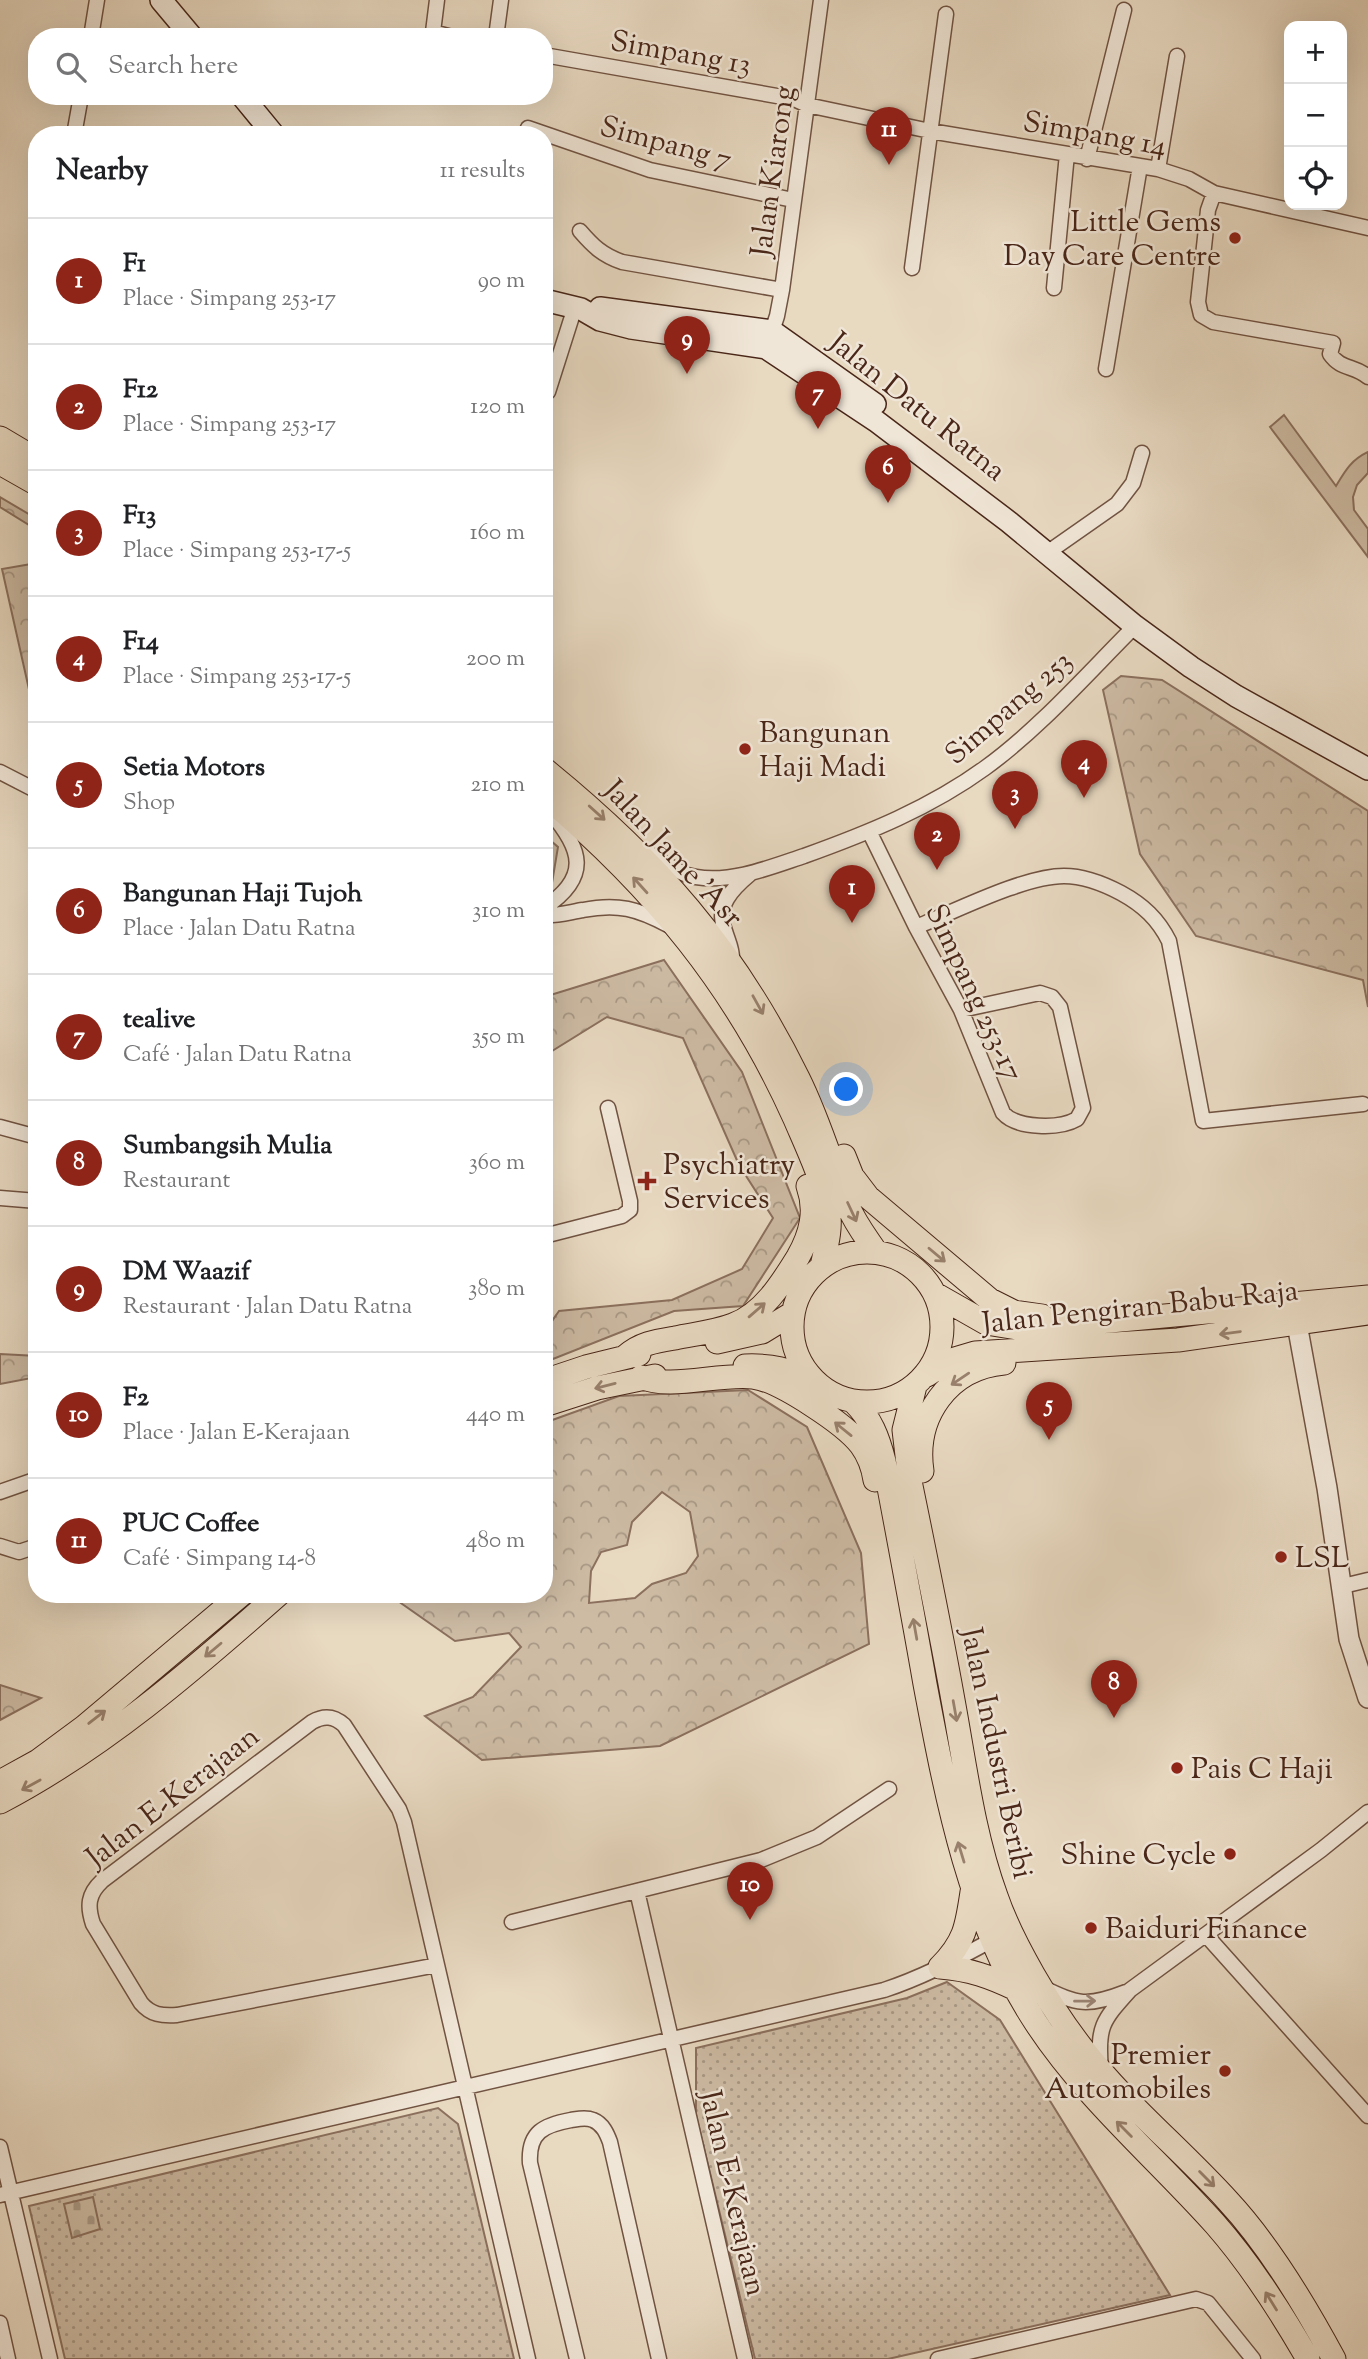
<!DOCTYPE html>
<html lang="en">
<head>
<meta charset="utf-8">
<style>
  :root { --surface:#fff; --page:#f2f2f2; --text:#202124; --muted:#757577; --line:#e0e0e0; --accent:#8f2418 }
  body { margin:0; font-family:"Sorts Mill Goudy",serif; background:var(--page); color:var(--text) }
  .controls { position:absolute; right:21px; top:21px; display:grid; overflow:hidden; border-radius:14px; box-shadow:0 7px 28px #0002 }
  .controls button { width:63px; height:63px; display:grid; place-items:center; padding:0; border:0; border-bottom:2px solid var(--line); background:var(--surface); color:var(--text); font:35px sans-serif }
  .you { position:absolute; left:847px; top:1090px; width:24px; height:24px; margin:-18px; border:5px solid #fff; border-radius:50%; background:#1a73e8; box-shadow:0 0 0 10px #1a73e833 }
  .badge { display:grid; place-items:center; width:46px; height:46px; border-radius:50%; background:var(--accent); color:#fff; font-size:23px; font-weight:700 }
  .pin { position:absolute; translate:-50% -58px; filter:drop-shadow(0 2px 4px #0008) }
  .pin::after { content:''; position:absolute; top:37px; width:24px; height:21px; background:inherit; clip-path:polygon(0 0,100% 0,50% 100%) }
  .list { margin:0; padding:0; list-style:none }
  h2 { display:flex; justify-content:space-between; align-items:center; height:91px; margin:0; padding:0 28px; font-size:30px }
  h2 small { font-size:23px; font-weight:400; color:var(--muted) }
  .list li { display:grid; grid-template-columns:46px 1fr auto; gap:21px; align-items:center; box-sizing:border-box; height:126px; padding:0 28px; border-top:2px solid var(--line) }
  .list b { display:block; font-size:26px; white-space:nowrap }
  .list p { margin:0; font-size:23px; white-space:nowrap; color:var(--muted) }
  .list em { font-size:23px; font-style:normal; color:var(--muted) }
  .icon { flex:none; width:38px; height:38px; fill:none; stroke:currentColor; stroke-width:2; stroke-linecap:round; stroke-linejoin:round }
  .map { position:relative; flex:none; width:1368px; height:2359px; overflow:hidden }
  .search { position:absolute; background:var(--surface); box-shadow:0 7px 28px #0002; left:28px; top:28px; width:525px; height:77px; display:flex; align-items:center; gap:18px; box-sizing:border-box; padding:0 24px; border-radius:28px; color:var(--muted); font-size:26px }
  .panel { position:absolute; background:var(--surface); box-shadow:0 7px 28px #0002; left:28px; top:126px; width:525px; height:1477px; border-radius:28px }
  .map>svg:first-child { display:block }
  .grass { fill:url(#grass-dots); stroke:#8b705e; stroke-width:2 }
  .forest { fill:url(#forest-crowns); stroke:#8b705e; stroke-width:2; fill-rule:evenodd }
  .cemetery { fill:url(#cemetery-stones); stroke:#8b705e; stroke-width:2 }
  .pitch { fill:#cdbba4; stroke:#8b705e; stroke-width:2 }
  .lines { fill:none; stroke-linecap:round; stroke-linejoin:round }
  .minor-casing { stroke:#715342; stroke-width:17 }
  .tertiary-casing { stroke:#715342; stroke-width:22 }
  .secondary-casing { stroke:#492618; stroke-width:24 }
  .primary-casing { stroke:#492618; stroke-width:25 }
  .minor { stroke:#f0e6d7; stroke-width:14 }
  .tertiary { stroke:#f0e6d7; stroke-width:19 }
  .secondary { stroke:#f0e6d7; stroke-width:21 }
  .primary { stroke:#e8d9c1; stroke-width:23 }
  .oneway { stroke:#98806c }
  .oneway2 { stroke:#9c8678 }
  .poi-dot { fill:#8f2418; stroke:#f0e6d7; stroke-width:2.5 }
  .labels { text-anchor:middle; stroke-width:5; stroke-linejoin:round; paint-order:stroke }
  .street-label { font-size:30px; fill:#492618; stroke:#f0e6d7 }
  .poi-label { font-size:30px; fill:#492618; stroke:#f0e6d7; text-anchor:start }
</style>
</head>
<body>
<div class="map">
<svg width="1368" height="2359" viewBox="0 0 1368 2359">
  <defs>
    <pattern id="grass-dots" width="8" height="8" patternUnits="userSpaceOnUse" patternTransform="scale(1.75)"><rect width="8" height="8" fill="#cdbba4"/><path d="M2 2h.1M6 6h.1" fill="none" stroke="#a89885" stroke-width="1.8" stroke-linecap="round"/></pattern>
    <pattern id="forest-crowns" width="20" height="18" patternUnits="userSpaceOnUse" patternTransform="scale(1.75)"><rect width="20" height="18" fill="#cdbba4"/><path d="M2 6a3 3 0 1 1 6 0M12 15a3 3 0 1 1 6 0" fill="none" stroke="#a89885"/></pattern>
    <pattern id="cemetery-stones" width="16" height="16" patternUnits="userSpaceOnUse" patternTransform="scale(1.75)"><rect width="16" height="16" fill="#cdbba4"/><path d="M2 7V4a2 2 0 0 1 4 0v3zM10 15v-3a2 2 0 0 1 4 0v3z" fill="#a89885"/></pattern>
  </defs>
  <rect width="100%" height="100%" fill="#e8d9c1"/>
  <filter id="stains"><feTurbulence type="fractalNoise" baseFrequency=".00286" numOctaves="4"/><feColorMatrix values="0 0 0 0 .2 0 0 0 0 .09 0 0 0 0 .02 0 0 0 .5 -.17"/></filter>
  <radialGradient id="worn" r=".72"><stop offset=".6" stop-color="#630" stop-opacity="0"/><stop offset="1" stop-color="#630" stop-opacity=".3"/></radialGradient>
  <path class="grass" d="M947,1982l53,38 170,275 -282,64h-133l-59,-244v-67l211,-50z
    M438,2108l20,16 56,235h-449l-36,-153z"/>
  <path class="forest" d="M0,497l37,22v11l-37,-23z
    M37,563v162l-35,-156z
    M1121,676l41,4 206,131v196l-5,-27 -167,-44 -56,-82 -37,-164z
    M544,835l14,12 -6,36 -8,2z
    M664,960l78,112 58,146 -57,88 -69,5 -121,48c-15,-22 -8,-28 6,-48l113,-11 70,-31 31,-51 -34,-53 -56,-127 -76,-21 -63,39v-59z
    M0,1354l37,2v21l-37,7z
    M748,1390l59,37 54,126 8,91 -209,102 -178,14 -57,-44 48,-19 48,-50 -12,-14 -54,8 -67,-47h156v-171l75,-27zM662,1492l28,20 8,44 -12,17 -34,11 -17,14 -46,5 2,-32 10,-19 26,-7 5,-23z
    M0,1685l41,13 -41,22z"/>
  <path class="cemetery" d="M93,2197l7,32 -28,9 -8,-34z"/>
  <path class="pitch" d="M1284,415l52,71c9,-15 15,-26 32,-34v21l-11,12 -4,12 1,13 14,19v28l-98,-130z"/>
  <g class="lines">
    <defs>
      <path id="minor" d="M437,0l-4,32 19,5
        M91,37l6,-37
        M496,37l5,-37
        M544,55l250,44 13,6 123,26 228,38 31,10 25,14 154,35
        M528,128l122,42 143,30
        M74,135l7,-39
        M1087,159l37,-149
        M1158,169l19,-113
        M1214,193l-6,17 -10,92 3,13 12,7 120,21 -3,11c11,16 24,11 38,23
        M580,231c13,15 22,24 42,31l160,28
        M912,268l34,-254
        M1054,288l13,-134
        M770,337l7,-21 5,-26 39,-290
        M1106,369l34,-203
        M548,392l27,-85
        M1047,553l70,-49 16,-21 9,-30
        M0,772l37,19
        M870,833l46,94 45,83 42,103c14,16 57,16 74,6l6,-11 -23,-101 -8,-10 -12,-4 -79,17
        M645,851c17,8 31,23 51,26 36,6 75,-10 108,-21 64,-23 126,-48 181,-88 55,-40 102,-94 150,-142
        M544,908c47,-31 38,-59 6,-96
        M544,915c13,1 26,-3 39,-5 35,-7 55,-1 85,15
        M916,927c40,-16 108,-51 148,-51 19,0 40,8 57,17 22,12 37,26 48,48l34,180 160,-17
        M732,958c0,-10 -4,-17 -7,-27 -10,-25 7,-42 25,-57
        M0,1127l37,10
        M0,1198l37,3
        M544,1236l78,-20 8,-6v-9l-22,-93
        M0,1492l37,-13
        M0,1546l19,6 18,-6
        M1343,1586l25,-6
        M637,1891l108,468
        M512,1922l249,-62 56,-23 72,-48
        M1206,1935l162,181
        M437,1965l-260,50c-15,1 -26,0 -36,-12l-48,-79c-6,-18 -5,-30 9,-43l210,-159c12,-7 22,-6 32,3l55,84 5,13 124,537
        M1042,1987c35,18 46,20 84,5
        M1101,2069c-4,-42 1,-48 29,-79l191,-140 47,-38
        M0,2147l50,212
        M0,2195l884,-205c40,-13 78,-33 115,-54
        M0,2323l8,36
        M577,2359l-47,-196c-2,-31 14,-38 41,-43 7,-1 15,-3 22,0 10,4 14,14 17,22l49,217
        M938,2359l258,-60 12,4 45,56"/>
      <path id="tertiary" d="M1297,1324l30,164 22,151 19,59"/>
      <path id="secondary" d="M161,0l31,37
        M242,96l32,39
        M544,300l37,9 19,11 31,8 135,20 110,73 133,101 126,104 56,41 45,29 132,73
        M600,308l172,23 103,73"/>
      <path id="primary" d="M0,438l37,22
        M0,463l37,21
        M544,769c112,91 190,179 254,309 21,42 33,85 50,128 7,17 18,31 28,46
        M544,795c110,93 192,192 251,324 12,28 27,59 33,90 4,18 -2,39 -6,57
        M844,1156l8,20 16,21 122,103 24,12 28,4
        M792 1327a75 75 0 1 1 150 0a75 75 0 1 1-150 0Z
        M935,1294l51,29 38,6 344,-32
        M717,1342l45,-10 31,-19
        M626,1356c15,-13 31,-15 49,-18 19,-4 40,-6 58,-13 30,-11 49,-42 65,-68 13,-23 19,-46 10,-71
        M745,1366c28,-1 42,3 67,15
        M927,1375l21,-14 27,-8 203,-13 190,-27
        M641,1377c28,13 79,-4 112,0 26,3 92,47 108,68 8,11 12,22 14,35
        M544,1381l42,-14 53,-13
        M915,1386l-11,44 6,51c15,73 30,146 43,219 12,65 20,133 43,196 16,47 55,112 86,152 43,56 99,101 146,153 40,43 78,106 106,158
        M854,1402c17,17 24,35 30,59 14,74 28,148 41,223 22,117 45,238 111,339 50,76 119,134 179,201 36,41 66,88 93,135
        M544,1405l53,-17 58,-12
        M922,1471c-8,-54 26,-103 82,-108
        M0,1782l38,-21 46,-34 158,-133
        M0,1802c103,-54 192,-131 279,-208
        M940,1967c25,-25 27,-41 32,-75
        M940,1967c29,2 51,10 78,23"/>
    </defs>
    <use href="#minor" class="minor-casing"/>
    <use href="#tertiary" class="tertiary-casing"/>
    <use href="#secondary" class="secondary-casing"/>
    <use href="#primary" class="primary-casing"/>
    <use href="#minor" class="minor"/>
    <use href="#tertiary" class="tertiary"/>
    <use href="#secondary" class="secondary"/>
    <use href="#primary" class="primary"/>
  </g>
  <defs><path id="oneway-shaft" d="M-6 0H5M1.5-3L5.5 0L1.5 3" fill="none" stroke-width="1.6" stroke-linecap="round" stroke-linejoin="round" transform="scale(1.75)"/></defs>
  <g class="oneway">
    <use href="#oneway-shaft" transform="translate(597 813) rotate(42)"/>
    <use href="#oneway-shaft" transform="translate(640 885) rotate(-132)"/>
    <use href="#oneway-shaft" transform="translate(758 1005) rotate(61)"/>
    <use href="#oneway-shaft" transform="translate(852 1212) rotate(65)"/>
    <use href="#oneway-shaft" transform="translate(937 1255) rotate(40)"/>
    <use href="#oneway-shaft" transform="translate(757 1310) rotate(-41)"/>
    <use href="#oneway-shaft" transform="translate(1230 1333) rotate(172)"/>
    <use href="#oneway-shaft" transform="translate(960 1379) rotate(146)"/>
    <use href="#oneway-shaft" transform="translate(605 1386) rotate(166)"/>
    <use href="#oneway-shaft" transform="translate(843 1429) rotate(-141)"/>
    <use href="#oneway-shaft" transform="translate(915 1629) rotate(-100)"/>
    <use href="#oneway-shaft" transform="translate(213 1650) rotate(140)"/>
    <use href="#oneway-shaft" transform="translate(955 1711) rotate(80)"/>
    <use href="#oneway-shaft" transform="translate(97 1717) rotate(-38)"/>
    <use href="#oneway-shaft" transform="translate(31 1785) rotate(151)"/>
    <use href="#oneway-shaft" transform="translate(961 1852) rotate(-107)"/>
    <use href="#oneway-shaft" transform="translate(1124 2129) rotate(-135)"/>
    <use href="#oneway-shaft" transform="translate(1207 2179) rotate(45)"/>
    <use href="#oneway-shaft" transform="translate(1271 2301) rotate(-122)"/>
  </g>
  <use class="oneway2" href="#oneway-shaft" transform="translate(1085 2001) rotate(-1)"/>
  <g class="poi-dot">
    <circle cx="1235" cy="238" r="7"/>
    <circle cx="745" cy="749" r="7"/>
    <path d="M643.5 1170.5h7v7h7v7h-7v7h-7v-7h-7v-7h7z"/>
    <circle cx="1281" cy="1557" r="7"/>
    <circle cx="1177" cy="1768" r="7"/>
    <circle cx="1230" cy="1854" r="7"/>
    <circle cx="1091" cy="1928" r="7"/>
    <circle cx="1225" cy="2071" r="7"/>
  </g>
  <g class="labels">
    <g class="street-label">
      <text transform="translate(681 52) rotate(10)" y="10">Simpang 13</text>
      <text transform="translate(1095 133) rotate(10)" y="10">Simpang 14</text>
      <text transform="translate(666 142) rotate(15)" y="10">Simpang 7</text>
      <text transform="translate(772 171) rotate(-82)" y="10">Jalan Kiarong</text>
      <text transform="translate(918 406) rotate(39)" y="10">Jalan Datu Ratna</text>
      <text transform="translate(1008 707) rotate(-41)" y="10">Simpang 253</text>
      <text transform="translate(674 853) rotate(47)" y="10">Jalan Jame 'Asr</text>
      <text transform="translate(975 992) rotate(65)" y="10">Simpang 253-17</text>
      <text transform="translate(1140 1306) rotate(-6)" y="10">Jalan Pengiran Babu Raja</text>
      <text transform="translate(998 1753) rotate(78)" y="10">Jalan Industri Beribi</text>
      <text transform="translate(172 1796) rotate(-38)" y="10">Jalan E-Kerajaan</text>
      <text transform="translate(734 2193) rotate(77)" y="10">Jalan E-Kerajaan</text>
    </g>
    <g class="poi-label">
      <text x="1221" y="231" text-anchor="end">Little Gems<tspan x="1221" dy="34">Day Care Centre</tspan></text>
      <text x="759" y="742">Bangunan<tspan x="759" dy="34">Haji Madi</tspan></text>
      <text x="663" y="1174">Psychiatry<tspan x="663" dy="34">Services</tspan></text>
      <text x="1295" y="1567">LSL</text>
      <text x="1191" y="1778">Pais C Haji</text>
      <text x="1216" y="1864" text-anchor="end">Shine Cycle</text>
      <text x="1105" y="1938">Baiduri Finance</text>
      <text x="1211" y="2064" text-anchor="end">Premier<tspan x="1211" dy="34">Automobiles</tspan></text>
    </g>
  </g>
  <rect width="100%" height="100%" filter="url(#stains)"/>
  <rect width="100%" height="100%" fill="url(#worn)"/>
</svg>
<div class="controls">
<button>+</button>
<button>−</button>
<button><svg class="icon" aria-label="locate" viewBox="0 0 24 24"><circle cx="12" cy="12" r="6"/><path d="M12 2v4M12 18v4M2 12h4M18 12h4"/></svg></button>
</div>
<div class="you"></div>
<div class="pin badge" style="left:852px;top:923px">1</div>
<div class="pin badge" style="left:937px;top:870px">2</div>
<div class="pin badge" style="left:1015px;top:829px">3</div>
<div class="pin badge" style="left:1084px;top:798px">4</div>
<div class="pin badge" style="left:1049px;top:1440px">5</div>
<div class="pin badge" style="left:888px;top:503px">6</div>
<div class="pin badge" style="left:818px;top:429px">7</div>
<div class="pin badge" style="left:1114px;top:1718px">8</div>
<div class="pin badge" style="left:687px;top:374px">9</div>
<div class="pin badge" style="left:750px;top:1920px">10</div>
<div class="pin badge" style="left:889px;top:165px">11</div>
<div class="search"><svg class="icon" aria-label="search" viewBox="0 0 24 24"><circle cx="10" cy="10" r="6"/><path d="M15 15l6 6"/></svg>Search here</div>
<section class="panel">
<h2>Nearby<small>11 results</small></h2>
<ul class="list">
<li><span class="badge">1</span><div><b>F1</b><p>Place · Simpang 253-17</p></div><em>90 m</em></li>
<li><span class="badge">2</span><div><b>F12</b><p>Place · Simpang 253-17</p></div><em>120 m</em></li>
<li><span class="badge">3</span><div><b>F13</b><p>Place · Simpang 253-17-5</p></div><em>160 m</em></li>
<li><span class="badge">4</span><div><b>F14</b><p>Place · Simpang 253-17-5</p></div><em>200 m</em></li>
<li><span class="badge">5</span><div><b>Setia Motors</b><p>Shop</p></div><em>210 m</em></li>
<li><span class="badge">6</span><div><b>Bangunan Haji Tujoh</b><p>Place · Jalan Datu Ratna</p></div><em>310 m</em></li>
<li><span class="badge">7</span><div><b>tealive</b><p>Café · Jalan Datu Ratna</p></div><em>350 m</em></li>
<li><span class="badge">8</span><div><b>Sumbangsih Mulia</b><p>Restaurant</p></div><em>360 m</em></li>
<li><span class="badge">9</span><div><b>DM Waazif</b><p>Restaurant · Jalan Datu Ratna</p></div><em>380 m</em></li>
<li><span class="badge">10</span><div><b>F2</b><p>Place · Jalan E-Kerajaan</p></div><em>440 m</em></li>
<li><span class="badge">11</span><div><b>PUC Coffee</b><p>Café · Simpang 14-8</p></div><em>480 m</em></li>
</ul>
</section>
</div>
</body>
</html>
